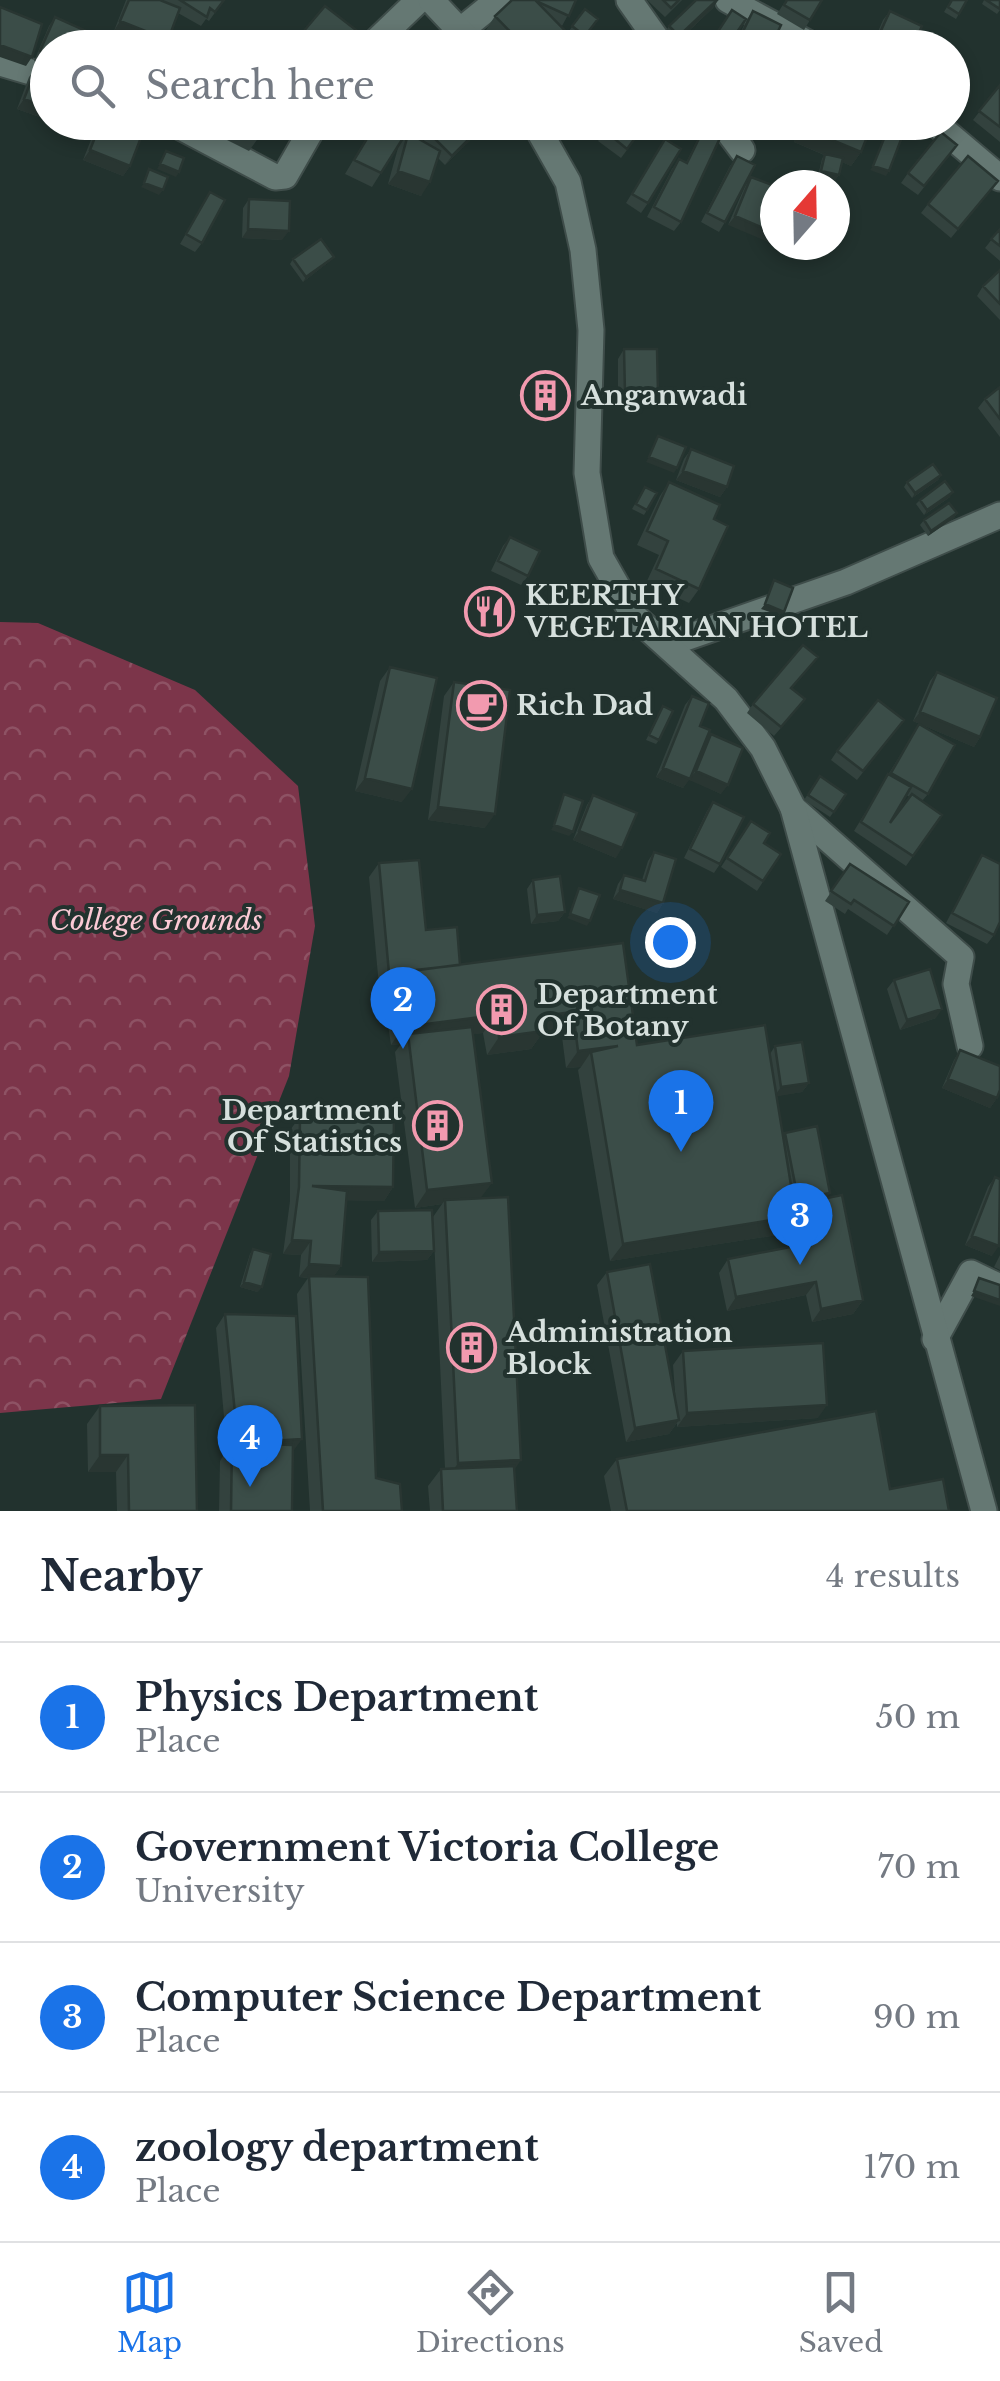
<!DOCTYPE html>
<html lang="en">
<head>
<meta charset="utf-8">
<style>
  :root { --surface:#fff; --page:#f6f6f7; --text:#1f2937; --muted:#747a83; --line:#e0e1e3; --accent:#1a73e8 }
  body { margin:0; font-family:"Libre Baskerville",serif; background:var(--page); color:var(--text) }
  .compass { position:absolute; left:760px; top:170px; width:90px; height:90px; border-radius:50%; background:var(--surface); box-shadow:0 5px 15px #0003; rotate:20deg }
  .you { position:absolute; left:670px; top:942px; width:35px; height:35px; margin:-25px; border:8px solid #fff; border-radius:50%; background:#1a73e8; box-shadow:0 0 0 15px #1a73e833 }
  .badge { display:grid; place-items:center; width:65px; height:65px; border-radius:50%; background:var(--accent); color:#fff; font-size:32px; font-weight:700 }
  .pin { position:absolute; translate:-50% -82px; filter:drop-shadow(0 2px 5px #0008) }
  .pin::after { content:''; position:absolute; top:52px; width:35px; height:30px; background:inherit; clip-path:polygon(0 0,100% 0,50% 100%) }
  .list { margin:0; padding:0; list-style:none }
  h2 { display:flex; justify-content:space-between; align-items:center; height:130px; margin:0; padding:0 40px; font-size:42px }
  h2 small { font-size:32px; font-weight:400; color:var(--muted) }
  .list li { display:grid; grid-template-columns:65px 1fr auto; gap:30px; align-items:center; box-sizing:border-box; height:150px; padding:0 40px; border-top:2px solid var(--line) }
  .list b { display:block; font-size:38px; white-space:nowrap }
  .list p { margin:0; font-size:32px; white-space:nowrap; color:var(--muted) }
  .list em { font-size:32px; font-style:normal; color:var(--muted) }
  .icon { flex:none; width:55px; height:55px; fill:none; stroke:currentColor; stroke-width:2; stroke-linecap:round; stroke-linejoin:round }
  .map { position:relative; flex:none; width:1000px; height:1511px; overflow:hidden }
  .search { position:absolute; background:var(--surface); box-shadow:0 5px 15px #0003; left:30px; right:30px; top:30px; height:110px; display:flex; align-items:center; gap:25px; box-sizing:border-box; padding:0 35px; border-radius:55px; color:var(--muted); font-size:38px }
  .sheet { height:730px; background:var(--surface) }
  nav { display:flex; justify-content:space-around; align-items:center; box-sizing:border-box; height:140px; border-top:2px solid var(--line); background:var(--surface); font-size:28px; color:var(--muted) }
  nav a { display:grid; justify-items:center; gap:5px }
  nav .on { color:var(--accent) }
  .map>svg:first-child { display:block }
  .park { fill:url(#park-crowns) }
  .lines { fill:none; stroke-linecap:round; stroke-linejoin:round }
  .street-casing { stroke:#3f4d4a; stroke-width:29 }
  .secondary-casing { stroke:#3f4d4a; stroke-width:29 }
  .street { stroke:#657873; stroke-width:25 }
  .secondary { stroke:#657873; stroke-width:25 }
  .wall { fill:#33423e; fill-rule:evenodd }
  .shaded-wall { fill:#293632 }
  .building { fill:#3b4d48; stroke:#293632; stroke-width:2.5 }
  .labels { text-anchor:middle; stroke-width:8; stroke-linejoin:round; paint-order:stroke }
  .poi-label { font-size:28px; font-weight:bold; fill:#d6e0dd; stroke:#22322e; text-anchor:start }
  .park-label { font-size:28px; font-style:italic; fill:#fccad5; stroke:#22322e }
</style>
</head>
<body>
<div class="map">
<svg width="1000" height="1511" viewBox="0 0 1000 1511">
  <defs>
    <pattern id="park-crowns" width="20" height="18" patternUnits="userSpaceOnUse" patternTransform="scale(2.5)"><rect width="20" height="18" fill="#7c354a"/><path d="M2 6a3 3 0 1 1 6 0M12 15a3 3 0 1 1 6 0" fill="none" stroke="#8e5264"/></pattern>
  </defs>
  <rect width="100%" height="100%" fill="#22322e"/>
  <path class="park" d="M0,622l38,1 157,67 103,96 17,140 -26,150 -128,323 -161,14z"/>
  <g class="lines">
    <defs>
      <path id="street" d="M629,0l34,48
        M728,0l89,48
        M461,30l37,-30
        M369,48l50,-48
        M0,63l48,14
        M171,122l104,55 10,-1 31,-54
        M721,122l21,28
        M934,122l66,56
        M668,644l178,-62 154,-67
        M793,808l168,149 -5,27 14,62
        M935,1339l36,-66 29,14"/>
      <path id="secondary" d="M431,0l45,48
        M534,122l34,60 15,68 8,80 -4,143 14,85 33,58 92,83 37,49 30,60 191,703"/>
    </defs>
    <use href="#street" class="street-casing"/>
    <use href="#secondary" class="secondary-casing"/>
    <use href="#street" class="street"/>
    <use href="#secondary" class="secondary"/>
  </g>
  <path class="wall" d="M126,0h98l-15,21 -3,-2 -5,7 -23,-13 -16,35h-4l-44,-17z
    M537,0h39l-14,26 -4,-2 19,24h-74l-17,-18 9,-14z
    M647,0h35l-17,17z
    M786,0h36l-18,30 -27,-16z
    M951,0h16l-11,19 -12,-7z
    M984,0h16v10l-3,4 -15,-10z
    M714,7l-41,39 -10,-11 6,-9z
    M585,9l13,10 -16,22 -13,-10z
    M753,11l17,37h-37l13,-27z
    M890,11l22,37h-41l12,-28z
    M55,17l-7,31v19l-14,-6 15,-35z
    M356,30l-14,18h-38l-7,-6 6,-10z
    M36,68l12,4v48l-31,-11 12,-32z
    M1000,85v57l-27,-22z
    M98,122h49l-17,44 -7,10 -40,-16z
    M191,122h75l-7,15 -10,14z
    M374,122h54l-9,17 4,3 6,-9 60,-11 -44,43 -7,-7 -17,38 -33,-12 11,-40 -27,43 -27,-13 26,-44z
    M612,122h36l-27,36 -23,-17z
    M706,122h14l-39,100 -7,9 -27,-14 25,-48 7,-10 7,4z
    M802,122h71l-12,30 -10,14 -9,-4 -3,13 -4,5 -17,-4 4,-17 2,-4 -30,-13z
    M659,149l-11,54 -7,10 -15,-10z
    M950,154l-32,41 -17,-12 7,-10z
    M737,156l-12,66 -6,10 -18,-10 29,-56z
    M751,177l24,9 -47,39 17,-39z
    M998,181l-47,57 -30,-25 7,-9z
    M210,192l-8,51 -7,9 -15,-8z
    M249,199l33,41 -40,-2 1,-30z
    M1000,229v32l-15,-13z
    M334,257l-4,4 -27,21 -13,-18 3,-5z
    M1000,270v50l-23,-24 6,-10z
    M624,349l27,53h-33v-43z
    M540,378l22,25 -4,5 -16,12 -6,-38z
    M1000,387v50l-22,-29 7,-9z
    M691,449l36,38 -7,10 -44,-17 8,-21z
    M941,475l-3,5 -26,18 -8,-11 3,-5z
    M669,482l45,37 -15,70 -10,14 -43,-20 13,-28 -22,-10 23,-49z
    M645,487l2,23 -3,5 -12,-6z
    M950,497l-26,18 -8,-11 4,-4z
    M957,513l-3,5 -26,18 -8,-11 4,-5z
    M510,537l18,39 -7,9 -30,-14 12,-25z
    M811,666l-19,22 6,20 -24,28 -27,-23 6,-9z
    M390,667l12,135 -47,-11 25,-110z
    M937,672l43,65 -6,10 -61,-26 17,-40z
    M454,682l31,146 -57,-8 16,-124z
    M692,696l12,48 7,-10 10,60 -32,-15 -6,9 -27,-11 29,-72z
    M663,706l-4,34 -3,4 -10,-4z
    M904,720l-47,60 -26,-20 6,-9z
    M919,724l9,70 -6,7 20,14 -36,51 -52,-35zM906,795l4,2 -20,26z
    M820,776l26,18 -16,23 -26,-17z
    M593,795l23,63 -43,-18 14,-35z
    M713,802l7,62 -6,9 -30,-15 23,-47z
    M751,821l13,22 17,11 -24,37 -36,-24z
    M654,852l9,51 -6,10 -44,-14 5,-15 6,-9 18,5 6,-19z
    M982,855l12,80 -7,9 -41,-21 30,-58z
    M379,863l47,67 34,35 163,-22 14,102 133,9 5,-8 34,37 -7,9 -26,4 7,40 2,-3 41,65 37,102 -10,14 -41,8 -6,-27 -79,16 -8,-38 9,-14 66,-13 -4,-20 -6,8 -174,27 -32,-191 3,-3 -15,1 -5,-39 -18,3 -12,17 -44,6 -4,-22 -10,1 8,164 34,272 2,41h-87l-2,-25 13,-17 4,-1 -12,-251 9,-13 -27,4 -20,-156 6,-8 -10,1 -8,-54 4,-5h-8l-10,-109z
    M850,864l59,38 -22,33 -39,-26 -3,5 -20,-13z
    M533,880l32,32 -7,9 -27,3 -4,-35z
    M894,980l42,38 -36,12 -13,-41z
    M960,1050l37,48 -7,10 -48,-20 12,-28z
    M300,1117l93,70 -9,14 -38,-1 -5,66 -8,11 43,201 26,33h-92l-13,-217 11,-16 -9,-1 2,-22 -18,-1 7,-53v-71z
    M995,1177l-3,79 -27,-11 23,-58z
    M378,1211l56,40 -7,9 -55,2 -1,-42z
    M253,1249l5,43 -18,-5 10,-33z
    M1000,1255v15l-6,-3z
    M607,1272l69,134 -3,-41 10,-14 135,67 -141,9v-4l-8,11 -43,8 -29,-157z
    M225,1314l68,138 -1,59h-73l1,-50 7,-11 -11,-122z
    M100,1406l97,105h-80l-1,-39h-28l-1,-48z
    M617,1459l273,30 59,22h-338l-7,-35z"/>
  <path class="shaded-wall" d="M718,0l-4,7 -41,39 6,-10z
    M120,21l48,19 -6,8h-4l-44,-17z
    M0,45l32,12 -6,9 -26,-9z
    M24,99l24,9v12l-31,-11z
    M486,122h3l-44,43 7,-9z
    M803,128l58,24 -10,14 -57,-24z
    M90,150l40,16 -7,10 -40,-16z
    M160,164l19,8 -3,5 -19,-8z
    M873,166l16,5 -3,5 -16,-6z
    M398,171l32,11 -9,14 -33,-12z
    M821,171l18,4 -4,5 -17,-4z
    M144,183l19,7 -4,5 -18,-8z
    M735,216l40,17v12l-47,-20z
    M248,229l41,2 -7,9 -40,-2z
    M775,245h15l-3,5z
    M334,257l-4,4 -27,21 3,-5z
    M625,393h33l-7,9h-33z
    M649,457l28,11 -3,5 -28,-11z
    M683,471l44,16 -7,10 -44,-17z
    M941,475l-3,5 -26,18 3,-5z
    M953,492l-3,5 -26,18 3,-5z
    M957,513l-3,5 -26,18 3,-5z
    M765,604l19,8 -3,4 -20,-7z
    M920,712l60,25 -6,10 -61,-26z
    M663,768l27,11 -7,9 -27,-11z
    M696,771l32,14 -7,9 -32,-14z
    M365,778l47,11 -10,13 -47,-11z
    M438,807l57,7 -10,14 -57,-8z
    M554,825l19,7 -4,4 -18,-6z
    M579,831l43,17 -6,10 -43,-18z
    M620,890l43,13 -6,10 -44,-14z
    M565,912l-7,9 -27,3 6,-9z
    M570,914l20,7 -3,5 -20,-8z
    M461,967l-65,6 -9,13h-8l10,-13z
    M942,1009l-6,9 -36,12 7,-10z
    M573,1012l-12,17 -18,3 -12,17 -44,6 12,-18 42,-21z
    M496,1015l-13,18 -74,10 -1,-9 -7,10 -10,1 12,-18z
    M618,1046l-27,6 -10,15 -15,1 12,-17z
    M948,1079l49,19 -7,10 -48,-20z
    M809,1083l-7,9 -28,5 7,-10z
    M492,1183l-13,17h-34l-3,4 -27,4 12,-18z
    M312,1186l81,1 -9,14 -82,-1z
    M830,1193l-7,9 -26,2 -5,5 6,-10z
    M796,1216l-12,18 -174,27 13,-17z
    M972,1236l27,10 -7,10 -27,-11z
    M292,1240l19,1 -10,14 -18,-1z
    M434,1251l-7,9 -55,2 7,-10z
    M309,1264l32,2 -10,14 -32,-3z
    M244,1282l18,5 -4,5 -18,-5z
    M816,1282l-10,13 -79,16 9,-14z
    M974,1291l26,9v6l-29,-10z
    M863,1300l-10,14 -41,8 9,-13z
    M827,1405l-9,13 -141,9 10,-14z
    M679,1420l-10,14 -43,8 9,-14z
    M302,1439l-10,14 -54,-9z
    M100,1455h28l-12,17h-28z
    M521,1460l-12,18 -63,3 12,-18z"/>
  <path class="building" d="M129,0h31l20,8 -12,32 -48,-19z
    M180,0h44l-9,12 -5,-4 -3,9z
    M512,0h23l44,45 -2,3h-51l-31,-32z
    M539,0h37l-7,16 -31,-14z
    M663,0h16l-8,8z
    M696,0h21l-38,36 -10,-10z
    M787,0h35l-12,20 -26,-15z
    M952,0h15l-8,14 -11,-7z
    M986,0h14v9z
    M325,6l31,24 -15,18h-19l-19,-16z
    M0,7l42,17 -10,33 -32,-12z
    M585,9l13,10 -13,17 -13,-10z
    M732,10l14,9 -20,29h-7l-8,-6z
    M753,11l28,14 -11,23h-35z
    M890,11l32,15 -10,22h-39z
    M55,17l38,17 -7,14h-38v7l-8,-4z
    M779,33l21,11 -2,4h-26z
    M36,68l12,4v36l-24,-9z
    M1000,85v42l-21,-16z
    M101,122h46l-17,44 -40,-16z
    M229,122h37l-7,15z
    M377,122h51l-9,17 21,12 -10,31 -32,-11 12,-44 -29,46 -27,-13z
    M440,122h46l-34,34 -23,-23z
    M612,122h35l-20,27 -22,-18z
    M707,122h13l6,3 -45,97 -27,-15 25,-48 8,4z
    M806,122h67l-12,30 -58,-24z
    M887,131l15,6 -13,34 -16,-5z
    M941,132l16,13 -33,41 -16,-13z
    M665,139l16,10 -33,54 -16,-9z
    M166,151l18,7 -5,14 -19,-8z
    M825,154l18,4 -4,17 -18,-4z
    M737,156l18,9 -30,57 -18,-9z
    M968,156l30,25 -40,48 -30,-25z
    M149,169l19,8 -5,13 -19,-7z
    M751,177l24,9v47l-40,-17z
    M210,192l15,8 -23,43 -16,-9z
    M249,199l41,2 -1,30 -41,-2z
    M1000,229v17l-9,-7z
    M321,239l13,18 -28,20 -13,-18z
    M1000,270v34l-17,-18z
    M624,349h33l1,44h-33z
    M551,372l11,31 -17,12 -5,-37z
    M1000,387v32l-15,-20z
    M658,436l28,11 -9,21 -28,-11z
    M691,449l43,17 -7,21 -44,-16z
    M933,464l8,11 -26,18 -8,-11z
    M945,481l8,11 -26,18 -7,-10z
    M669,482l51,23 -6,14 14,7 -29,63 -43,-20 12,-28 -21,-10z
    M645,487l12,6 -10,17 -11,-6z
    M949,503l8,10 -26,18 -7,-11z
    M510,537l30,14 -12,25 -30,-15z
    M774,580l19,8 -9,24 -19,-8z
    M803,645l15,12 -27,31 14,11 -24,28 -28,-23z
    M390,667l47,11 -25,111 -47,-11z
    M937,672l60,26 -17,39 -60,-25z
    M454,682l56,8 -15,124 -57,-7z
    M692,696l17,7 -9,23 10,4 -20,49 -27,-11z
    M878,700l26,20 -41,51 -26,-20z
    M663,706l10,5 -14,29 -10,-5z
    M919,724l36,21 -27,49 -37,-21z
    M711,734l32,14 -15,37 -32,-14z
    M888,774l23,13 -21,36 22,-29 30,21 -29,41 -52,-34z
    M820,776l26,18 -12,18 -26,-17z
    M564,794l19,7 -10,31 -19,-7z
    M593,795l44,18 -15,35 -43,-17z
    M713,802l31,15 -24,47 -30,-15z
    M751,821l19,12 -6,10 17,11 -18,27 -36,-23z
    M654,852l22,7 -13,44 -43,-13 4,-15 21,6z
    M982,855l18,9v58l-6,13 -42,-22z
    M419,860l7,70 31,-3 3,38 -71,8 -10,-110z
    M850,864l59,38 -15,24 -40,-26 -3,4 -20,-13z
    M560,876l5,36 -28,3 -4,-35z
    M579,888l21,7 -10,26 -20,-7z
    M623,943l14,102 128,-20 31,191 -173,28 -32,-192 27,-6 -40,5 -5,-39 -32,4 2,15 -44,6 -3,-22 -93,12 -7,-54z
    M930,969l12,40 -35,11 -13,-40z
    M472,1027l20,156 -65,7 -19,-156z
    M802,1042l7,41 -28,4 -6,-41z
    M960,1050l40,16v24l-3,8 -49,-19z
    M300,1117l94,1 -1,69 -81,-1 35,5 -6,75 -32,-2 2,-23 -19,-1 7,-53z
    M817,1126l13,67 -32,6 -13,-66z
    M995,1177l5,2 -1,67 -27,-10z
    M842,1195l21,105 -42,9 -5,-27 -80,15 -8,-38 78,-15 -9,-40z
    M508,1197l13,263 -63,3 -13,-263z
    M432,1210l2,41 -55,1 -1,-41z
    M253,1249l18,5 -9,33 -18,-5z
    M650,1264l29,156 -44,8 -28,-156z
    M309,1276l59,1 8,201 24,6 2,27h-79z
    M979,1278l21,7v15l-26,-9z
    M225,1314l71,2 6,123 -64,4z
    M823,1343l4,62 -140,8 -4,-62z
    M195,1405l2,106h-68l-1,-56h-28v-49z
    M876,1411l14,78 53,-10 6,32h-322l-10,-52z
    M232,1443l61,2 -1,66h-61z
    M514,1466l3,45h-74l-2,-42z"/>
  <defs>
    <symbol id="building-ring" viewBox="-11 -11 22 22"><circle r="9.5" fill="#22322e" stroke="#f29aaf" stroke-width="1.5"/><path d="M-4-6H4V6H1V3H-1V6H-4ZM-2.5-4.3h1.7v1.8h-1.7ZM.8-4.3h1.7v1.8H.8ZM-2.5-1h1.7V.8h-1.7ZM.8-1h1.7V.8H.8Z" fill="#f29aaf"/></symbol>
    <symbol id="restaurant-ring" viewBox="-11 -11 22 22"><circle r="9.5" fill="#22322e" stroke="#f29aaf" stroke-width="1.5"/><path d="M-5-6h1v4h1v-4h1v4h1v-4h1v5L-1.5 .5V6h-2V.5L-5-1ZM5-6V6H3V1.5H1.5Q1.5-4 5-6Z" fill="#f29aaf"/></symbol>
    <symbol id="cafe-ring" viewBox="-11 -11 22 22"><circle r="9.5" fill="#22322e" stroke="#f29aaf" stroke-width="1.5"/><path d="M-5.5-4.5H6V0H3Q3 3.5 0 3.5H-2.5Q-5.5 3.5-5.5 0ZM3-3.2v2h1.7v-2ZM-6 4.5H4V6H-6Z" fill="#f29aaf"/></symbol>
  </defs>
  <g fill-rule="evenodd">
    <use href="#building-ring" x="518" y="368" width="55" height="55"/>
    <use href="#restaurant-ring" x="462" y="584" width="55" height="55"/>
    <use href="#cafe-ring" x="454" y="678" width="55" height="55"/>
    <use href="#building-ring" x="474" y="982" width="55" height="55"/>
    <use href="#building-ring" x="410" y="1098" width="55" height="55"/>
    <use href="#building-ring" x="444" y="1320" width="55" height="55"/>
  </g>
  <g class="labels">
    <g class="poi-label">
      <text x="581" y="405">Anganwadi</text>
      <text x="525" y="605">KEERTHY<tspan x="525" dy="32">VEGETARIAN HOTEL</tspan></text>
      <text x="516" y="715">Rich Dad</text>
      <text x="537" y="1004">Department<tspan x="537" dy="32">Of Botany</tspan></text>
      <text x="402" y="1120" text-anchor="end">Department<tspan x="402" dy="32">Of Statistics</tspan></text>
      <text x="506" y="1342">Administration<tspan x="506" dy="32">Block</tspan></text>
    </g>
    <g class="park-label">
      <text x="156" y="930">College Grounds</text>
    </g>
  </g>
</svg>
<svg class="compass" viewBox="-18 -18 36 36"><path d="M0-13l5 13h-10z" fill="#e53935"/><path d="M0 13l5-13h-10z" fill="#747a83"/></svg>
<div class="you"></div>
<div class="pin badge" style="left:681px;top:1152px">1</div>
<div class="pin badge" style="left:403px;top:1049px">2</div>
<div class="pin badge" style="left:800px;top:1265px">3</div>
<div class="pin badge" style="left:250px;top:1487px">4</div>
<div class="search"><svg class="icon" aria-label="search" viewBox="0 0 24 24"><circle cx="10" cy="10" r="6"/><path d="M15 15l6 6"/></svg>Search here</div>
</div>
<section class="sheet">
<h2>Nearby<small>4 results</small></h2>
<ul class="list">
<li><span class="badge">1</span><div><b>Physics Department</b><p>Place</p></div><em>50 m</em></li>
<li><span class="badge">2</span><div><b>Government Victoria College</b><p>University</p></div><em>70 m</em></li>
<li><span class="badge">3</span><div><b>Computer Science Department</b><p>Place</p></div><em>90 m</em></li>
<li><span class="badge">4</span><div><b>zoology department</b><p>Place</p></div><em>170 m</em></li>
</ul>
</section>
<nav>
<a class="on"><svg class="icon" aria-label="map" viewBox="0 0 24 24"><path d="M3 6l6-2 6 2 6-2v14l-6 2-6-2-6 2zM9 4v14M15 6v14"/></svg>Map</a>
<a><svg class="icon" aria-label="directions" viewBox="0 0 24 24"><path d="M12 3l9 9-9 9-9-9zM9 14v-3h6M13 9l2 2-2 2"/></svg>Directions</a>
<a><svg class="icon" aria-label="saved" viewBox="0 0 24 24"><path d="M7 4h10v16l-5-4-5 4z"/></svg>Saved</a>
</nav>
</body>
</html>
